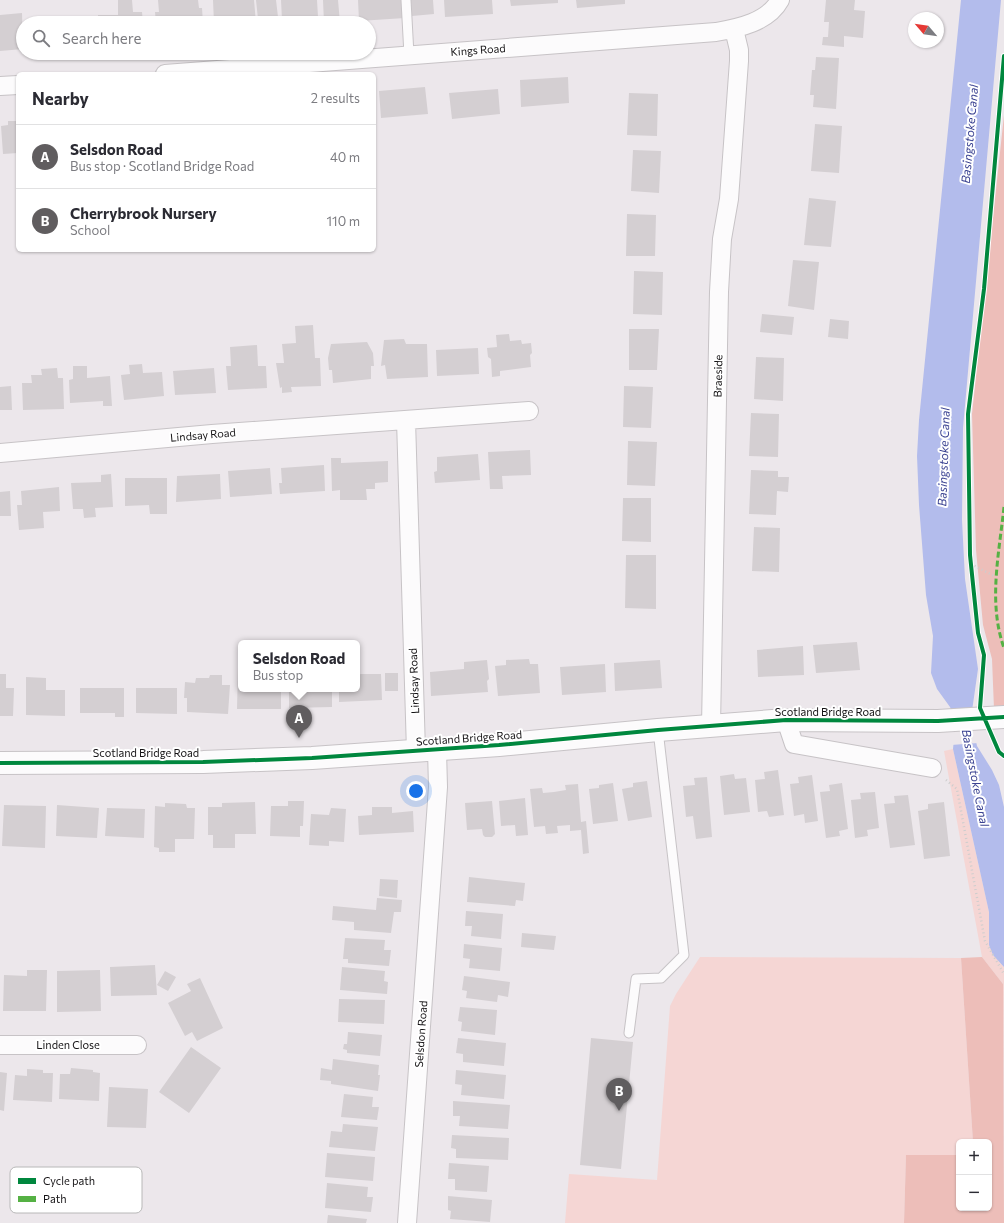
<!DOCTYPE html>
<html lang="en">
<head>
<meta charset="utf-8">
<style>
  :root { --surface:#fff; --page:#f7f7f7; --text:#2b2b33; --muted:#7c7c81; --line:#e1e1e2; --accent:#605d5f }
  body { margin:0; font-family:Commissioner,sans-serif; background:var(--page); color:var(--text) }
  .controls { position:absolute; right:12px; bottom:12px; display:grid; overflow:hidden; border-radius:6px; box-shadow:0 1px 3px #0004 }
  .controls button { width:36px; height:36px; display:grid; place-items:center; padding:0; border:0; border-bottom:1px solid var(--line); background:var(--surface); color:var(--text); font:20px sans-serif }
  .compass { position:absolute; left:908px; top:12px; width:36px; height:36px; border-radius:50%; background:var(--surface); box-shadow:0 1px 3px #0004; rotate:299deg }
  .you { position:absolute; left:416px; top:791px; width:14px; height:14px; margin:-10px; border:3px solid #fff; border-radius:50%; background:#1a73e8; box-shadow:0 0 0 6px #1a73e833 }
  .badge { display:grid; place-items:center; width:26px; height:26px; border-radius:50%; background:var(--accent); color:#fff; font-size:13px; font-weight:700 }
  .pin { position:absolute; translate:-50% -33px; filter:drop-shadow(0 1px 2px #0008) }
  .pin::after { content:''; position:absolute; top:21px; width:14px; height:12px; background:inherit; clip-path:polygon(0 0,100% 0,50% 100%) }
  .popup { position:absolute; left:238px; top:640px; width:122px; height:52px; box-sizing:border-box; display:grid; place-content:center; border-radius:6px; background:var(--surface); filter:drop-shadow(0 1px 3px #0005); font-size:13px; white-space:nowrap; color:var(--muted) }
  .popup b { font-size:15px; color:var(--text) }
  .popup::after { content:''; position:absolute; left:50%; top:100%; margin-left:-8px; border:8px solid transparent; border-top-color:var(--surface) }
  .list { margin:0; padding:0; list-style:none }
  h2 { display:flex; justify-content:space-between; align-items:center; height:52px; margin:0; padding:0 16px; font-size:17px }
  h2 small { font-size:13px; font-weight:400; color:var(--muted) }
  .list li { display:grid; grid-template-columns:26px 1fr auto; gap:12px; align-items:center; box-sizing:border-box; height:64px; padding:0 16px; border-top:1px solid var(--line) }
  .list b { display:block; font-size:15px; white-space:nowrap }
  .list p { margin:0; font-size:13px; white-space:nowrap; color:var(--muted) }
  .list em { font-size:13px; font-style:normal; color:var(--muted) }
  .icon { flex:none; width:22px; height:22px; fill:none; stroke:currentColor; stroke-width:2; stroke-linecap:round; stroke-linejoin:round }
  .map { position:relative; flex:none; width:1004px; height:1223px; overflow:hidden }
  .search { position:absolute; background:var(--surface); box-shadow:0 1px 3px #0004; left:16px; top:16px; width:360px; height:44px; display:flex; align-items:center; gap:10px; box-sizing:border-box; padding:0 14px; border-radius:22px; color:var(--muted); font-size:15px }
  .panel { position:absolute; background:var(--surface); box-shadow:0 1px 3px #0004; left:16px; top:72px; width:360px; height:180px; border-radius:6px }
  .map>svg:first-child { display:block }
  .green { fill:#f5d6d4 }
  .forest { fill:#edbeb9 }
  .water { fill:#b3bcec }
  .pier { fill:#ece7eb }
  .building { fill:#d4cfd2 }
  .lines { fill:none; stroke-linecap:round; stroke-linejoin:round }
  .service-casing { stroke:#c7c3c6; stroke-width:11 }
  .minor-casing { stroke:#c7c3c6; stroke-width:20 }
  .tertiary-casing { stroke:#c7c3c6; stroke-width:24 }
  .path { stroke:#cdcdcd; stroke-width:2.5; stroke-dasharray:1 3; stroke-linecap:butt }
  .service { stroke:#fcfbfc; stroke-width:9 }
  .minor { stroke:#fcfbfc; stroke-width:18 }
  .tertiary { stroke:#fcfbfc; stroke-width:22 }
  .quiet { stroke:#55b144; stroke-width:3; stroke-dasharray:6 3; stroke-linecap:butt }
  .cycleway-casing { stroke:#fff; stroke-width:6 }
  .cycleway { stroke:#00873e; stroke-width:4 }
  .labels { text-anchor:middle; stroke-width:4; stroke-linejoin:round; paint-order:stroke }
  .street-label { font-size:11px; fill:#141214; stroke:#fff }
  .water-label { font-size:12px; font-style:italic; fill:#3b4392; stroke:#fff }
  .key { fill:#fff; stroke:#b8b8b8; stroke-width:1 }
  .key-label { font-size:11px; fill:#141214 }
</style>
</head>
<body>
<div class="map">
<svg width="1004" height="1223" viewBox="0 0 1004 1223">
  <rect width="100%" height="100%" fill="#ece7eb"/>
  <path class="green" d="M953,749l36,163v32l4,11 11,12v177l-1,-160 -21,-27 -38,-206z
    M700,957l261,1 12,184h-14v13h-53l-2,68h-339l4,-49 88,6 13,-174 6,-12z"/>
  <path class="forest" d="M1004,115v595l-10,-1 -2,-50 -9,-34 -7,-75 -4,-136z
    M982,957l21,27 1,239h-100l2,-68h53v53h30v-66h-16l-12,-184z"/>
  <path class="water" d="M961,0h40l-38,428 -1,92 3,59 13,90 -7,49 6,28 15,24 7,15 5,22v160l-11,-12 -4,-10v-33l-36,-163 3,-29 -6,-13 -13,-18 -6,-16 2,-37 -7,-41 -7,-90 -2,-49 2,-36z"/>
  <path class="pier" d="M973,718l5,25 -27,2 3,-25z"/>
  <path class="building" d="M118,0h14l1,12h9l1,11h-45v-8h20z
    M158,0h40l1,8h3l1,15h-47l-1,-11h4z
    M213,0h41l2,23h-42z
    M256,0h20l2,17 -20,2z
    M281,0h36l1,17 -17,4 -8,1v-3l-11,1z
    M323,0h15l2,23h-16z
    M358,0h46l1,18 -46,3z
    M411,0h22l1,14 -22,2z
    M444,0h48l1,14 -48,3z
    M510,0h48v3l-47,3z
    M576,0h49v4l-48,4z
    M826,0h29l-1,10 11,1 -2,27 -19,-2v11l-22,-2 1,-8h5l1,-15h-5z
    M22,13l1,36 -23,2v-36z
    M82,18v5h-44v-3z
    M816,57l23,1 -3,51 -23,-2 1,-12h-4l2,-25h3z
    M568,77l1,26 -48,4 -1,-27z
    M425,87l3,27 -47,4 -2,-27z
    M498,89l2,25 -48,5 -3,-26z
    M629,93l29,1 -1,42 -30,-1z
    M8,121h10v32l-15,1 -2,-28 7,-1z
    M815,124l27,2 -3,47 -28,-2z
    M633,150l28,1 -2,42 -28,-2z
    M809,198l27,3 -5,46 -27,-2z
    M627,214l29,1 -1,41h-29z
    M793,260l26,2 -5,48 -26,-4z
    M634,271l29,1 -1,43 -29,-1z
    M762,314l32,3 -2,18 -32,-3z
    M830,319l19,2 -1,18 -20,-2z
    M313,325l2,33h5l1,28 -30,1 1,5 -10,1v-6l-2,1 -4,-25h8l-2,-19 14,-1 -1,-17z
    M629,329h30l-2,41h-28z
    M509,334l1,7 11,-1 1,4 9,-1 1,10 -2,2 1,12 -31,4v5l-8,1 -1,-18 -3,-2 -1,-9 10,-1 -1,-12z
    M404,339l2,5h21l1,33 -41,2 -2,-14 -4,1 3,-26z
    M367,342l6,11 1,13h-3v13l-38,4 -1,-13h-3l-1,-12 3,-14z
    M257,345l1,21h8l1,22 -39,2 -2,-24h5l-1,-19z
    M478,348l1,26 -42,2 -1,-26z
    M756,357l28,1 -1,43 -29,-2z
    M142,364l1,9 19,-1 2,24 -40,4 -3,-25 9,-1 -1,-9z
    M73,366h14v12l23,-2 2,30h-9v-5l-33,2 -1,-23 4,-1z
    M57,368l1,10h5l1,31 -41,1 -1,-27h10l-1,-8h11l-1,-6z
    M214,368l2,25 -41,2 -2,-24z
    M11,386l1,24h-12v-23z
    M624,386l29,1 -2,41 -28,-1z
    M751,413l28,1 -1,43 -29,-1z
    M628,441l29,1 -2,44 -28,-1z
    M530,450l1,25 -29,1 1,13h-13l-2,-37z
    M478,454l2,26 -45,3 -1,-11 3,-1v-14z
    M331,458h10v5l47,-2v21l-13,1v6h-9l1,11h-27v-10l-8,1z
    M324,465l1,26 -45,3 -1,-11h3l-1,-15z
    M270,468l2,26 -42,3 -2,-26z
    M751,470l27,1v6h11l-1,15 -11,-1 -1,24 -27,-1z
    M111,474l2,33 -18,1 1,9 -12,1 -1,-9h-10l-2,-26 30,-1v-7z
    M220,474l1,25 -45,3 1,-26z
    M125,478h42v36h-17l-1,-9 -24,1z
    M59,487l1,24 -17,1 1,16 -25,2 -2,-25h5l-1,-14z
    M10,491l1,25h-11v-24z
    M623,498h28v44l-29,-1z
    M754,527l26,1 -1,44 -27,-1z
    M626,555h30v54l-31,-1z
    M857,642l3,28 -44,3 -3,-28z
    M803,646l1,29 -46,2 -1,-27z
    M529,659l1,5h8l2,29 -42,3 -3,-30 11,-1v-5z
    M487,660l2,19 -2,2 1,11 -57,4 -1,-24 34,-3v-7z
    M660,660l2,28 -47,3 -1,-28z
    M605,664l1,28 -44,3 -2,-28z
    M238,667h3v22h40v20h-44z
    M385,673h13v18h-13z
    M0,674h6v14h8l-1,28h-13z
    M361,674h20l1,26 -43,2v-13h18v-14z
    M210,675h12v10h8l-2,29 -41,-2v-14h-3l1,-16 10,1 1,-5h13z
    M26,677l20,1v12h19v26l-39,-1z
    M80,688h44v29h-9v-4h-35z
    M136,688h41v26l-41,-1z
    M285,689h47v18l-43,1v-17h-4z
    M778,770l6,45 -15,2 -2,-6 -9,1 -3,-32 10,-1 -1,-7z
    M734,774l1,5 11,-1 4,34 -26,3 -4,-39z
    M812,775l6,46 -13,2 -1,-9 -10,2 -4,-32 9,-1 -1,-6z
    M707,777l5,60 -16,2 -3,-23 -7,1 -3,-31 12,-1 -1,-7z
    M647,781l5,36 -24,4 -6,-32 11,-2v-4z
    M613,783l5,38 -25,3 -4,-35 10,-1v-3z
    M842,783l6,46 -9,2 1,5 -14,2 -6,-46 10,-1 -1,-6z
    M578,784l3,38 5,-1 3,32 -6,1 -2,-24 -11,1v-6l-13,1 1,7 -12,1 -1,-8 -11,1 -4,-38 12,-1 1,5 11,-1 12,-2 -1,-5z
    M875,792l4,36 -12,2 1,6 -13,2 -4,-38 10,-1 -1,-6z
    M908,795l7,50 -25,3 -6,-44 11,-1 -1,-7z
    M525,798l3,37 -12,1 -1,-11 -14,1 -2,-25z
    M288,801h16l-1,25h-3v11l-30,-1 1,-30h17z
    M492,801l3,33 -3,3h-7l-2,-2 -1,-6 -15,1 -2,-27z
    M255,802l1,32h-21v14h-22v-13h-5v-28h14v-4z
    M944,802l6,54 -26,3 -6,-48 10,-2v-5z
    M165,803l21,1 1,4h8l-1,31h-19v13h-16v-4l-5,-1 1,-41 10,1z
    M4,805l42,1 -1,42 -43,-2z
    M57,805l42,3 -2,30 -41,-2z
    M372,807h20v6l21,-2 1,21 -55,3 -1,-19 14,-1z
    M107,808l38,1 -1,29 -39,-2z
    M331,808l15,1 -2,33 -15,-1v5l-20,-1 2,-31 18,1z
    M469,877l56,6 -2,18 -7,-1 -1,6 -48,-4z
    M380,879l18,1 -1,18 -18,-2z
    M377,898l25,2 -1,12h-7l-3,21 -37,-3v-8l-22,-2 1,-14 43,4z
    M466,911l37,3 -2,25 -30,-3 1,-10h-7z
    M522,933l34,3 -2,14 -33,-3z
    M345,938l40,2 -1,10h7l-2,16 -41,-3v-4h-5z
    M464,944l38,4 -2,23 -31,-3 1,-9 -7,-1z
    M155,965l2,30 -46,1 -1,-29z
    M342,967l43,4 -1,10 4,1 -1,12 -47,-4z
    M27,970h20l-1,41h-43l1,-36 23,1z
    M100,970l1,41 -44,1v-41z
    M165,971l11,6 -8,14 -11,-6z
    M464,976l46,6 -2,15 -10,-2 -1,7 -31,-4 1,-7 -5,-1z
    M200,978l23,50 -26,13 -5,-9 -7,4 -17,-33 23,-12 -4,-7z
    M339,999l46,1 -1,24 -46,-2z
    M460,1007l37,3 -2,25 -34,-4 1,-9 -4,-1z
    M348,1032l34,3 -2,21 -33,-3v-3l-4,-1 1,-5h3z
    M458,1038l48,5 -2,23 -41,-4v-8l-7,-1z
    M591,1038l42,4 -12,127 -41,-4z
    M191,1047l30,21 -32,45 -30,-21z
    M333,1059l46,6 -1,10h2l-2,16 -47,-7v-3l-11,-1 1,-12 11,2z
    M71,1068l22,2v2l7,1 -1,28 -40,-2 1,-25h10z
    M27,1069l16,1v3h10l-1,29 -39,-2 2,-25 12,1z
    M456,1070l50,5 -2,24 -43,-4 1,-10 -7,-1z
    M0,1072l7,1 -3,38 -4,-1z
    M109,1087l39,2 -2,39 -39,-1z
    M344,1094l29,3 -1,10h7l-2,13 -36,-3z
    M453,1101l57,4 -2,24 -49,-3 1,-10h-7z
    M343,1124l35,3 -3,24 -46,-4 2,-16 11,1z
    M452,1135l57,3 -1,22 -52,-2v-9l-5,-1z
    M327,1153l48,4 -2,24 -48,-4z
    M449,1163l40,3 -2,26 -32,-2v-11h-7z
    M327,1183l41,4 -1,10h6l-2,15 -46,-4z
    M448,1196l44,4 -2,22 -40,-3 1,-8 -3,-1z
    M328,1215l39,4 -1,4h-39z"/>
  <g class="lines">
    <defs>
      <path id="service" d="M406,0l3,55
        M629,1033l7,-54 25,-1 23,-23 -26,-225"/>
      <path id="minor" d="M165,74l551,-42c23,-4 52,-10 64,-32
        M0,86l18,-1
        M406,420l10,331
        M0,453l212,-19 317,-23
        M786,720l8,24 138,24
        M711,726l8,-434 3,-53 7,-40 10,-138v-11l-5,-21
        M0,1045h137
        M407,1223l31,-436 -1,-37"/>
      <path id="tertiary" d="M0,763l203,-1 109,-4 187,-13 159,-15 128,-10 152,1 66,-4"/>
    </defs>
    <use href="#service" class="service-casing"/>
    <use href="#minor" class="minor-casing"/>
    <use href="#tertiary" class="tertiary-casing"/>
    <path class="path" d="M971,564l25,13
      M946,780l11,9 28,152 19,33"/>
    <use href="#service" class="service"/>
    <use href="#minor" class="minor"/>
    <use href="#tertiary" class="tertiary"/>
    <path class="quiet" d="M1004,507c-5,47 -16,96 0,141"/>
    <defs>
      <path id="cycleway" d="M1004,56l-20,233 -16,125 2,141 8,78 6,22 -4,53 19,44 5,4
        M0,763l203,-1 109,-4 187,-13 159,-15 128,-10 152,1 66,-4"/>
    </defs>
    <use href="#cycleway" class="cycleway-casing"/>
    <use href="#cycleway" class="cycleway"/>
  </g>
  <g class="labels">
    <g class="street-label">
      <text transform="translate(478 50) rotate(-4)" y="4">Kings Road</text>
      <text transform="translate(718 376) rotate(-89)" y="4">Braeside</text>
      <text transform="translate(203 435) rotate(-5)" y="4">Lindsay Road</text>
      <text transform="translate(414 681) rotate(-92)" y="4">Lindsay Road</text>
      <text x="828" y="716">Scotland Bridge Road</text>
      <text transform="translate(469 738) rotate(-4)" y="4">Scotland Bridge Road</text>
      <text x="146" y="757">Scotland Bridge Road</text>
      <text transform="translate(421 1034) rotate(-86)" y="4">Selsdon Road</text>
      <text x="68" y="1049">Linden Close</text>
    </g>
    <g class="water-label">
      <text transform="translate(970 134) rotate(-85)" y="4">Basingstoke Canal</text>
      <text transform="translate(944 457) rotate(-88)" y="4">Basingstoke Canal</text>
      <text transform="translate(975 778) rotate(79)" y="4">Basingstoke Canal</text>
    </g>
  </g>
  <rect x="10" y="1167" width="132" height="46" rx="6" class="key"/>
  <rect x="18" y="1178" width="18" height="6" fill="#00873e"/>
  <rect x="18" y="1196" width="18" height="6" fill="#55b144"/>
  <g class="key-label">
    <text x="43" y="1185">Cycle path</text>
    <text x="43" y="1203">Path</text>
  </g>
</svg>
<div class="controls">
<button>+</button>
<button>−</button>
</div>
<svg class="compass" viewBox="-18 -18 36 36"><path d="M0-13l5 13h-10z" fill="#e53935"/><path d="M0 13l5-13h-10z" fill="#7c7c81"/></svg>
<div class="you"></div>
<div class="pin badge" style="left:299px;top:738px">A</div>
<div class="popup"><b>Selsdon Road</b>Bus stop</div>
<div class="pin badge" style="left:619px;top:1111px">B</div>
<div class="search"><svg class="icon" aria-label="search" viewBox="0 0 24 24"><circle cx="10" cy="10" r="6"/><path d="M15 15l6 6"/></svg>Search here</div>
<section class="panel">
<h2>Nearby<small>2 results</small></h2>
<ul class="list">
<li><span class="badge">A</span><div><b>Selsdon Road</b><p>Bus stop · Scotland Bridge Road</p></div><em>40 m</em></li>
<li><span class="badge">B</span><div><b>Cherrybrook Nursery</b><p>School</p></div><em>110 m</em></li>
</ul>
</section>
</div>
</body>
</html>
